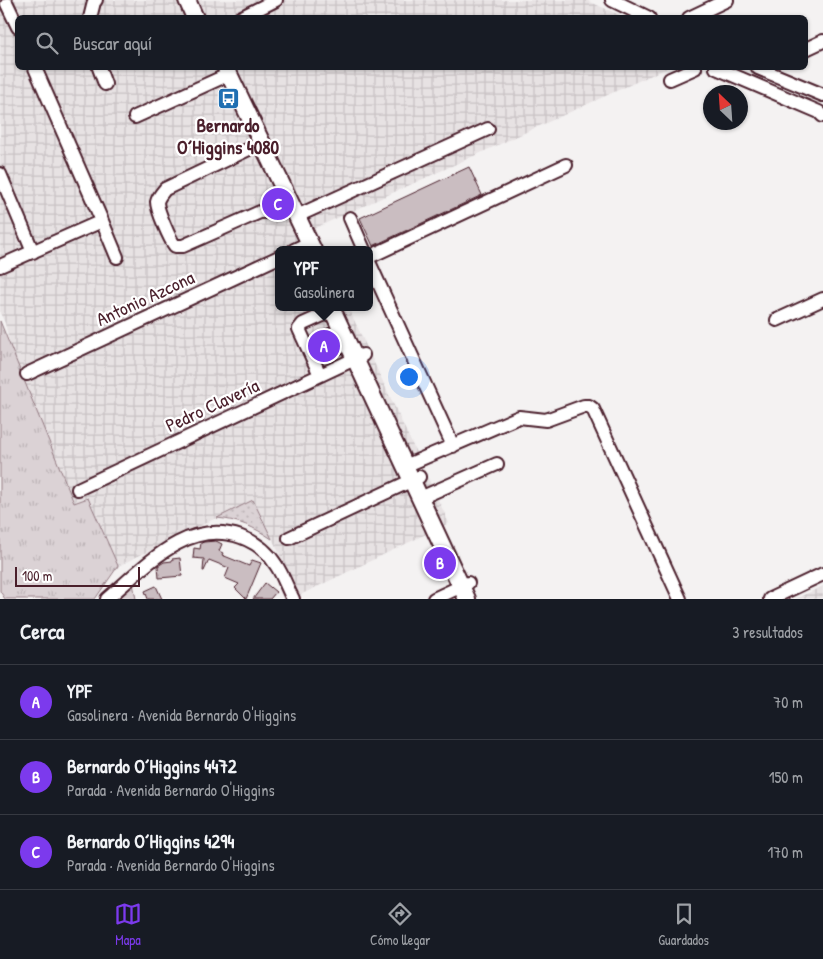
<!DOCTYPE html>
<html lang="es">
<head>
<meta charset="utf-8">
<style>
  :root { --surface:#171b24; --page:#242831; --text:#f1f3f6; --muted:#9ea1a6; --line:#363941; --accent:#7c3aed }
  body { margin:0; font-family:"Patrick Hand",sans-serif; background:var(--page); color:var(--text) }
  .compass { position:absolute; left:703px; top:85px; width:45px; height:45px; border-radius:50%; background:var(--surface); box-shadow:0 1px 4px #0004; rotate:335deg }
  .scale { position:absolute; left:15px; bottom:12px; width:125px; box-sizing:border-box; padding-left:5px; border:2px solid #4a1f2b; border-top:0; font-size:14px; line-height:18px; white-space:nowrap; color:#4a1f2b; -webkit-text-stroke:4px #fff; paint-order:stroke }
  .you { position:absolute; left:408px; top:376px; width:18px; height:18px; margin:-12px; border:4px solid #fff; border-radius:50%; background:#1a73e8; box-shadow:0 0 0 8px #1a73e833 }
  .badge { display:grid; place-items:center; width:32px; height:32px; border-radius:50%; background:var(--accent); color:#fff; font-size:16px; font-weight:700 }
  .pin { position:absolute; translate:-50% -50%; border:2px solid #fff; box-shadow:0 1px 5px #0006 }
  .popup { position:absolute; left:275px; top:246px; width:98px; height:65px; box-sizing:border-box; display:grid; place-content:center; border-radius:8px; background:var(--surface); filter:drop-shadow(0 1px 4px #0005); font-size:16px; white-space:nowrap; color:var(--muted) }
  .popup b { font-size:19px; color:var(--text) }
  .popup::after { content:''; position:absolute; left:50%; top:100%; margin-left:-10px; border:10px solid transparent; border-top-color:var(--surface) }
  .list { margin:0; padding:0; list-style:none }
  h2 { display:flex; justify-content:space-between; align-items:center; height:65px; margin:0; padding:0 20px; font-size:21px }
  h2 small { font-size:16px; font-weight:400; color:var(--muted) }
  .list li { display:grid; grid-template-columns:32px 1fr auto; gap:15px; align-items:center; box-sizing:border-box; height:75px; padding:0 20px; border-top:1px solid var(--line) }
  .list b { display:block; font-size:19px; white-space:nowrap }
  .list p { margin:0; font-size:16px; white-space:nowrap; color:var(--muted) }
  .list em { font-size:16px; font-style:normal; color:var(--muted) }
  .icon { flex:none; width:28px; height:28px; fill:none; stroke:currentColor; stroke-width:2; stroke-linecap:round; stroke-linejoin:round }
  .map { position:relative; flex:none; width:823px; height:599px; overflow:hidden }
  .search { position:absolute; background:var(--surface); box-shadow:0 1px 4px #0004; left:15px; right:15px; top:15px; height:55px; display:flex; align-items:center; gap:12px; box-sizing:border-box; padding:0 18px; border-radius:8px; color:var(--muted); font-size:19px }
  .sheet { height:290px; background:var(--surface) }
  nav { display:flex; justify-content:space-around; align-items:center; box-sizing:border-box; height:70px; border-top:1px solid var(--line); background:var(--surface); font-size:14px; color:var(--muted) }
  nav a { display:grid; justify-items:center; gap:2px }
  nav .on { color:var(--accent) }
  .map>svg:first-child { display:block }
  .industrial { fill:url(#industrial-grid) }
  .grass { fill:url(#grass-tufts); stroke:#927880 }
  .park { fill:url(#park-dots); stroke:#927880 }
  .building { fill:#cabdc1; stroke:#4a1f2b }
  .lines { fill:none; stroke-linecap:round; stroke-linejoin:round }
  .minor-casing { stroke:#4a1f2b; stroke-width:16 }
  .major-casing { stroke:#4a1f2b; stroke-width:20 }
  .minor { stroke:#fff; stroke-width:12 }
  .major { stroke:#fff; stroke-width:16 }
  .labels { text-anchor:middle; stroke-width:4.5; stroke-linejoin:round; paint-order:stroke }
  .poi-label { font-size:19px; font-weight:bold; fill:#4a1f2b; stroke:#fff }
  .street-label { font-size:19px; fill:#4a1f2b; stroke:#fff }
</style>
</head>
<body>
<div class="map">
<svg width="823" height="599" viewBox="0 0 823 599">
  <defs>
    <pattern id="industrial-grid" width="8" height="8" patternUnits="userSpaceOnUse" patternTransform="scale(1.25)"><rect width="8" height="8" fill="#e7e2e3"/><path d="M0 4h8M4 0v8" fill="none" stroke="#c8c1c3"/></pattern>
    <pattern id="grass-tufts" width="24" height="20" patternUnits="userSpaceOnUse" patternTransform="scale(1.25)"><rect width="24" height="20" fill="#dbd2d5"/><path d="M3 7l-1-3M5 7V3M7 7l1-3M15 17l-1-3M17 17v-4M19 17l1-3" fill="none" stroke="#bdb4b7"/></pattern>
    <pattern id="park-dots" width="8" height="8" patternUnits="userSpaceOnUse" patternTransform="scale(1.25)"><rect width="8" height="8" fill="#dbd2d5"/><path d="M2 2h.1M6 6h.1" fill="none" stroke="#bdb4b7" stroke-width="1.8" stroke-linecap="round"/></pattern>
  </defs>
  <rect width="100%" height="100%" fill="#f4f2f2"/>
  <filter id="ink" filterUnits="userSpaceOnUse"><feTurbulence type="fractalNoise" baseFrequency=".02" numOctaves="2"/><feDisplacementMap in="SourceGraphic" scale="10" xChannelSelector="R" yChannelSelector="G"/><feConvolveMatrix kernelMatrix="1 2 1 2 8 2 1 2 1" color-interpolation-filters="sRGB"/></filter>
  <g filter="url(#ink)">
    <path class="industrial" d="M0,0h586l38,17 -606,1v50h649l-354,161 9,21h-43v57h69l101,216 -149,72 -47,-95 -135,66 -30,-68 -14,5 -56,-120 -13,-60 -5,-10z
      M823,586v13h-28z"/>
    <path class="grass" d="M0,321l74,182 14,-5 30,68 -23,33h-90l-5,-8z
      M132,578l4,21h-30z"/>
    <path class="park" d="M253,500l19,39c-18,-12 -34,-19 -55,-21z"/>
    <path class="building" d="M469,167l13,28 -109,51 -13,-28z
      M216,541l6,3 -3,7 4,2 -1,2 27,11 3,-6 9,3 -15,36 -11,-11 4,-4 -14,-6 4,-10 -20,-8 -5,11h-1l1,-12 -11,-1 1,-10 6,1 1,-6 3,-1z
      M180,558l2,18 -23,2 -1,-12 6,-4 8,-1v-2z
      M265,583l11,9 -6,7h-17z
      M156,586l6,13h-14l-3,-8z"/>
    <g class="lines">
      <defs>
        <path id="minor" d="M612,0l37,18
          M7,4l11,23
          M90,18l4,-16 2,-2
          M240,18l36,-18
          M689,18l38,-18
          M806,49l17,-8
          M99,68l6,16
          M716,68l103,44 4,4
          M758,68l65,27
          M670,79l25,-11
          M135,117l88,-40
          M255,146l-90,43c-3,4 -7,8 -8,13 0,8 13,38 18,44h8l77,-34 26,-1
          M0,174l33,78
          M297,216l191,-87
          M350,218l14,32
          M102,221l15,36
          M294,250l15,-7
          M369,257l197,-92
          M369,262l84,184
          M0,266l102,-45 -67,-153
          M777,320l46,-21
          M322,339l19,-9
          M328,352l19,-9
          M27,374l252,-117
          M320,375l-21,-46 4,-5 29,-13
          M412,463l107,-46 27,3 38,-14h5l4,3 87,190
          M78,489l285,-134
          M427,495l70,-31
          M289,538l130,-61
          M107,599c38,-32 79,-81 134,-62 14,5 27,15 35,28 7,10 11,23 17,34
          M434,599l34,-16
          M770,599l53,-25"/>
        <path id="major" d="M187,0l8,18
          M226,68l87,182
          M331,307l136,292"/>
      </defs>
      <use href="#minor" class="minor-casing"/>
      <use href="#major" class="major-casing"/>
      <use href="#minor" class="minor"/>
      <use href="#major" class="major"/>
    </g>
  </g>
  <defs>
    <symbol id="bus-square" viewBox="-11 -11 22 22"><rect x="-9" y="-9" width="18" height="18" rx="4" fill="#1f6fb2" stroke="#fff"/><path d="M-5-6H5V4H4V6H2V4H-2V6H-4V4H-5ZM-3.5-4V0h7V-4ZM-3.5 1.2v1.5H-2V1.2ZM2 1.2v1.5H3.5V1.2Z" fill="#fff"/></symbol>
  </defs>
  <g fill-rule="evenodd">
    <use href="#bus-square" x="216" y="86" width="25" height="25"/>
  </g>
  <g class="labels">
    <g class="poi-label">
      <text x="228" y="132">Bernardo<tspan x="228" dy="22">O´Higgins 4080</tspan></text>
    </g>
    <g class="street-label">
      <text transform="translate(145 298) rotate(-25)" y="7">Antonio Azcona</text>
      <text transform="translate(212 405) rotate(-25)" y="7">Pedro Clavería</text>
    </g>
  </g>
</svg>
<svg class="compass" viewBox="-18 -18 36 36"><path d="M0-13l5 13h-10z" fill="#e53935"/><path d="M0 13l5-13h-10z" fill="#9ea1a6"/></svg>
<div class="scale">100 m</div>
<div class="you"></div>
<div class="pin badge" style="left:324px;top:346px">A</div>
<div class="popup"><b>YPF</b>Gasolinera</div>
<div class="pin badge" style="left:440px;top:563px">B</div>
<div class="pin badge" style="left:278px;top:204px">C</div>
<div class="search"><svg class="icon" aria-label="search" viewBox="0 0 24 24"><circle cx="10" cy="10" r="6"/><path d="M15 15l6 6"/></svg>Buscar aquí</div>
</div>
<section class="sheet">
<h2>Cerca<small>3 resultados</small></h2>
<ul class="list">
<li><span class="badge">A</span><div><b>YPF</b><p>Gasolinera · Avenida Bernardo O'Higgins</p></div><em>70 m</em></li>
<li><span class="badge">B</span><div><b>Bernardo O´Higgins 4472</b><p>Parada · Avenida Bernardo O'Higgins</p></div><em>150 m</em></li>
<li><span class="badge">C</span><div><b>Bernardo O´Higgins 4294</b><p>Parada · Avenida Bernardo O'Higgins</p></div><em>170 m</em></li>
</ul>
</section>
<nav>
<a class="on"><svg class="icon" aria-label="map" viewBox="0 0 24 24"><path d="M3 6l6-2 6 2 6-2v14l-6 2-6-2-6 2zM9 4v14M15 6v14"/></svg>Mapa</a>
<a><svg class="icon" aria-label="directions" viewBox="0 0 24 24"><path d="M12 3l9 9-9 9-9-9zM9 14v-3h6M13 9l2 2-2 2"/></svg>Cómo llegar</a>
<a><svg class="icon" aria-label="saved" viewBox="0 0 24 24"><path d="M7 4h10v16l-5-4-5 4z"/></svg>Guardados</a>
</nav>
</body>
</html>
